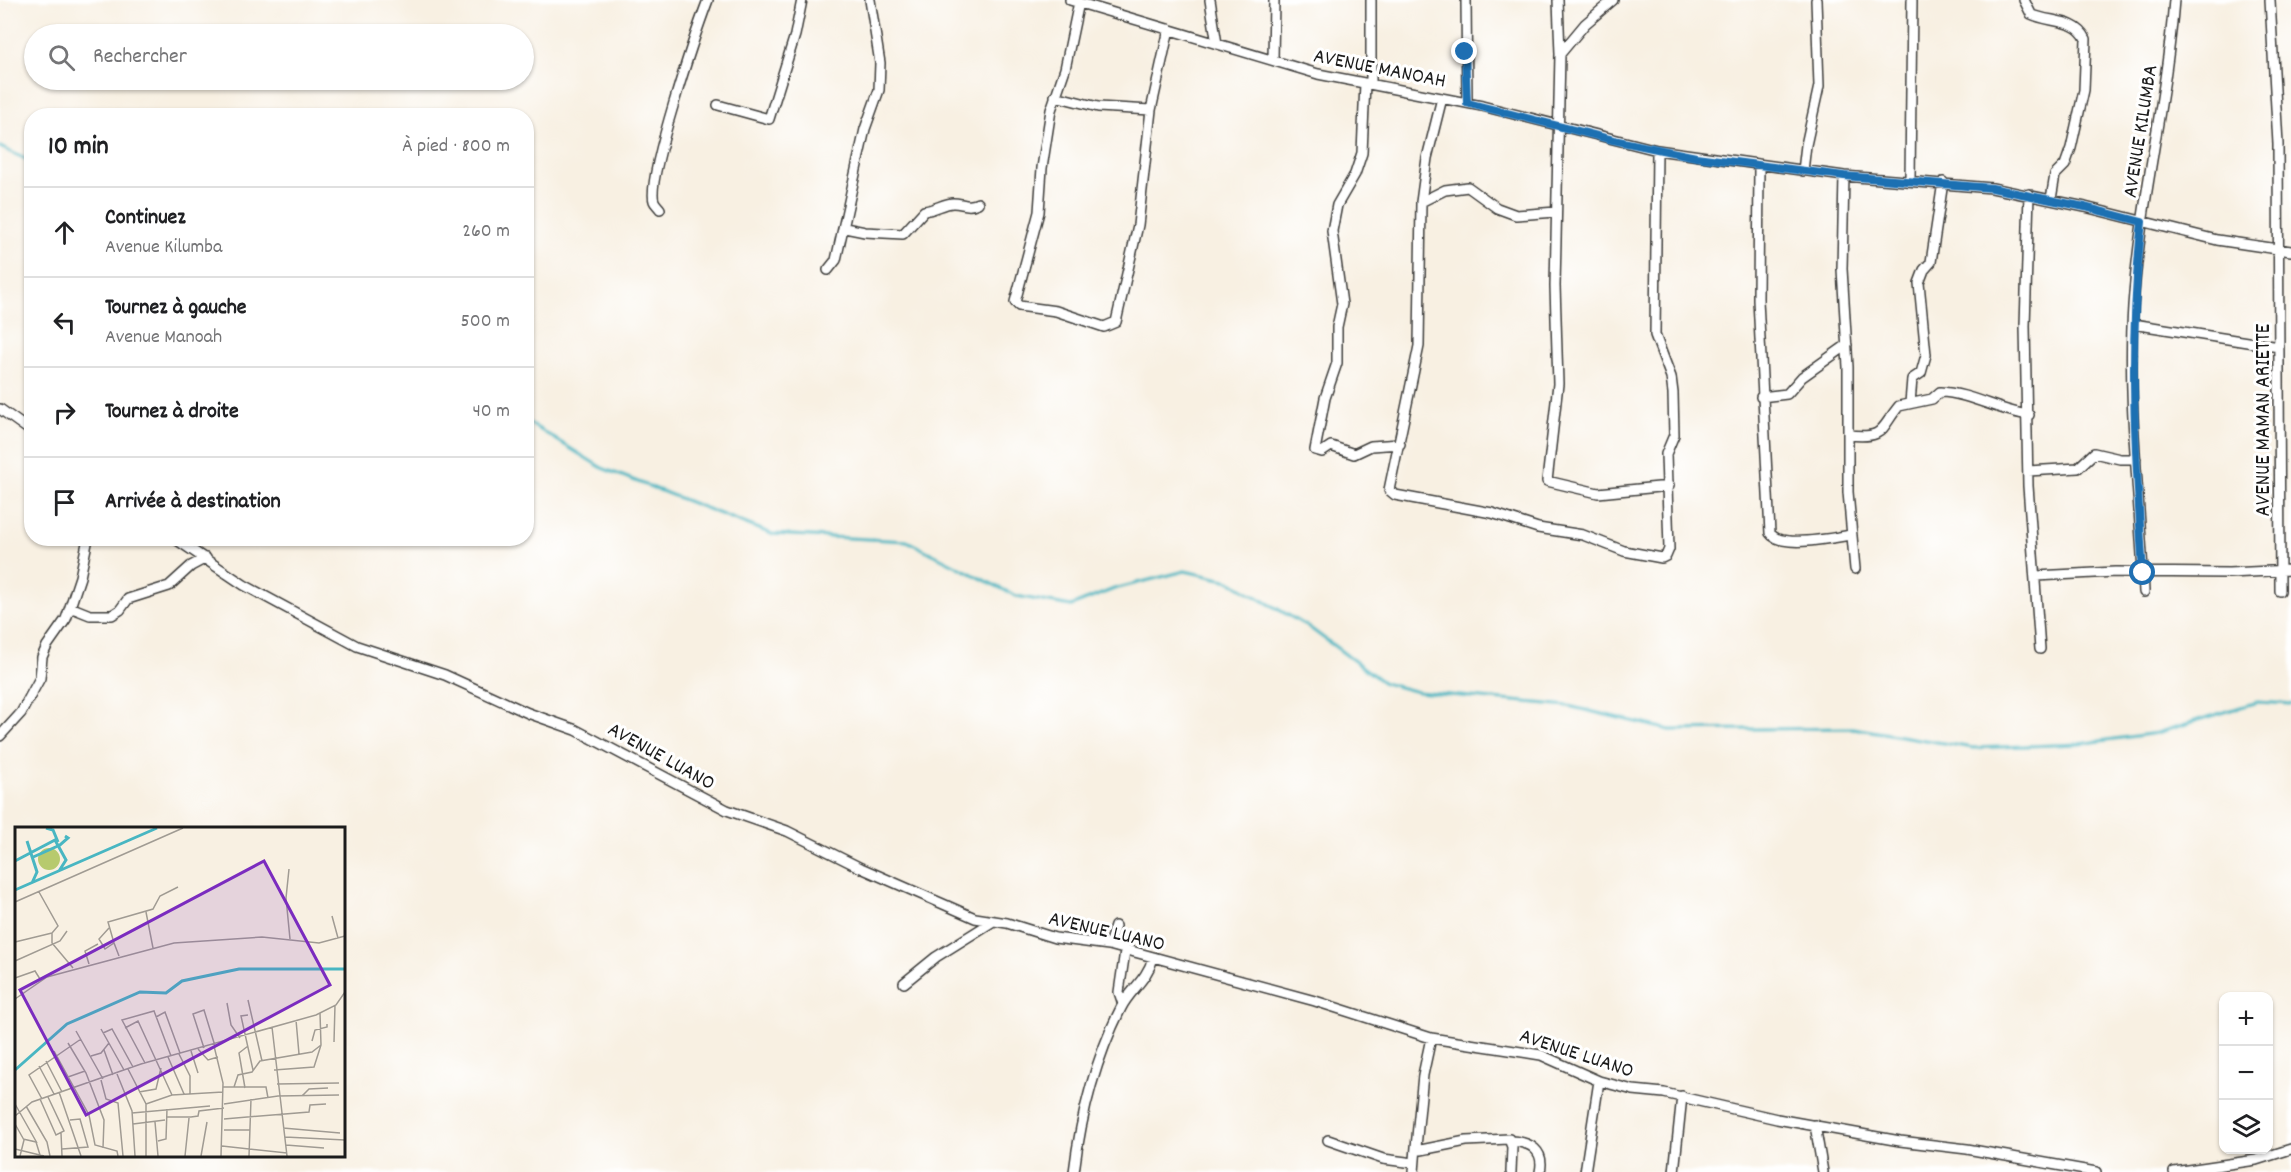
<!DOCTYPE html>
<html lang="fr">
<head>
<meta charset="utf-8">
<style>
  :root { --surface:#fff; --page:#f2f2f2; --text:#202124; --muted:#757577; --line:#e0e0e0 }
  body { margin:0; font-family:Dekko,sans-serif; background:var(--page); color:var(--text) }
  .controls { position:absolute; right:18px; bottom:18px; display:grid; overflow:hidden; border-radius:12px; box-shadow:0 2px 4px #0004 }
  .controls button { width:54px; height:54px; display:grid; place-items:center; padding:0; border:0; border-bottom:2px solid var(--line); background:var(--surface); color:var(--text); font:30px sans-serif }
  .stop { position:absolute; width:18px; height:18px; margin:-14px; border:4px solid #1f6fb2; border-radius:50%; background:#fff }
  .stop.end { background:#1f6fb2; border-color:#fff; box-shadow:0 2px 6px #0008 }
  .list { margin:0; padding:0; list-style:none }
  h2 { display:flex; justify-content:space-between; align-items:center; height:78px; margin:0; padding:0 24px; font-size:26px }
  h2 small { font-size:20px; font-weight:400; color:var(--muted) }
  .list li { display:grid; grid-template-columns:39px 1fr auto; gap:18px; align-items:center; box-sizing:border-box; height:90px; padding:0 24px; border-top:2px solid var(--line) }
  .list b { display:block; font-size:22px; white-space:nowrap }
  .list p { margin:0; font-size:20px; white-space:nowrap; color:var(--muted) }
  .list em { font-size:20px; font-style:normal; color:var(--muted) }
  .icon { flex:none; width:33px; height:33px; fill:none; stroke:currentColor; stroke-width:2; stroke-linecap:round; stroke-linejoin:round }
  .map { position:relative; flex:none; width:2291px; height:1172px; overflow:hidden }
  .search { position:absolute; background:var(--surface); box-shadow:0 2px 4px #0004; left:24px; top:24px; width:510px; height:66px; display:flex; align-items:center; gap:15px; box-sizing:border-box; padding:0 21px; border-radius:33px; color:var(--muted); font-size:22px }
  .panel { position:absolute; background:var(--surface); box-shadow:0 2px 4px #0004; left:24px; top:108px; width:510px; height:438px; border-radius:24px }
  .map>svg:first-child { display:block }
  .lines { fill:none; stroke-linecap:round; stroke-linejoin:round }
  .stream { stroke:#48b6c2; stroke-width:3 }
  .street-casing { stroke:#3d3c3a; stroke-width:12 }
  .street { stroke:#fff; stroke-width:9 }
  .route { stroke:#1f6fb2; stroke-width:8 }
  .labels { text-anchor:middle; stroke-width:6; stroke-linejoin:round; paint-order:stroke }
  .street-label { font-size:21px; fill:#1c1c1c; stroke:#fff }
  .inset-river { fill:none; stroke:#48b6c2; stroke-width:3 }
  .inset-road { fill:none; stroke:#a09b93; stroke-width:1.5 }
  .view { fill:#7b2cbf; fill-opacity:0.15; stroke:#7b2cbf; stroke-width:3 }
  .inset-edge { fill:none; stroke:#1c1c1c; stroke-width:3 }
</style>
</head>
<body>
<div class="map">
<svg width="2291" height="1172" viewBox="0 0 2291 1172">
  <rect width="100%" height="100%" fill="#fff"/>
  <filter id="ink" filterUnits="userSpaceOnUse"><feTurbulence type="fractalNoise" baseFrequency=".0167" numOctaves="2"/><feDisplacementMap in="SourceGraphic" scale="12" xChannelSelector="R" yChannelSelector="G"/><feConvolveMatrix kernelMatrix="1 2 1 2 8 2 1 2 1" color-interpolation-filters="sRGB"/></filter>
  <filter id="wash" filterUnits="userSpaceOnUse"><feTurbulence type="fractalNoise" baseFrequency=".008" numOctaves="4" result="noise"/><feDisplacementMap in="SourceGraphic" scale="24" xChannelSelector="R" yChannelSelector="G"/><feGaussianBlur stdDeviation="1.35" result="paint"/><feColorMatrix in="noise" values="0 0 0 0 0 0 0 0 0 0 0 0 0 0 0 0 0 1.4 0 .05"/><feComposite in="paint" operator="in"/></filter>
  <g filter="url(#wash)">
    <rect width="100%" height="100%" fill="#f8f0e2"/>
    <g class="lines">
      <path class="stream" d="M0,147l32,15
        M526,421l76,47 170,66 135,7 109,55 55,10 43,-17 71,-18 45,10 80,47 74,55 34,9 150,14 102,24 183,-2 120,20 106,-4 78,-11 100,-31 34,2"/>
    </g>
  </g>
  <g filter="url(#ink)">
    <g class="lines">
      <defs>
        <path id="street" d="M1070,0l248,74 164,32 175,44 187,26 148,12 93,19 132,33 74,11
          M1210,0l7,44
          M1371,0v84
          M1466,0l1,103
          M1558,0l2,54 -5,232 3,98 -11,97 51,12 71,-7
          M2024,0l7,14c18,9 45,4 55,25l-2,51 -13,58 -6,17 -10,10 -4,24
          M2270,0l8,144 2,447
          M1079,2l-14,67 -14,41 -9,58 -3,44 -24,90 4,4 37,5 48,16 12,-5 22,-97 13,-115 18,-81
          M1560,54l25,-30 28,-24
          M1273,60l1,-60
          M1365,83l-3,70 -7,21 -18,31 -5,26 10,73 -5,23v36l-12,35 -10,52 7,2 9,-6 23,8 17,-8 29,-2
          M1055,96l43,11 53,3
          M1442,98l-15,60 -6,44 -2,144 -30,144 6,5 97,18 46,15 45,7 41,16 38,7 4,-2 3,-7 -3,-95 8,-19 -1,-42 -2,-16 -16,-42 2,-185
          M718,105l51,14 26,-84 7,-35
          M1759,166l-1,134 12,233c10,16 63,5 81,2
          M1803,171l3,-26 13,-59 -3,-86
          M1844,176l-2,93 6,98v125l7,77
          M1910,179l2,-179
          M2029,194l-4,132 3,160 12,163
          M1421,202l24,-12 23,-3 29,21 19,7 40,-3
          M660,209c-2,-3 -5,-5 -6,-8 -8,-22 43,-172 54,-201
          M845,228l20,4 38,2 21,-23c10,-1 21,-8 29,-8 10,0 14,5 25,0
          M828,270l8,-10 29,-131 14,-39 1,-27 -10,-63
          M2133,324l146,23
          M1761,397l26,-3 15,-17 45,-32
          M1910,403l2,-24 9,-6 5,-18 -7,-72 5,-13 7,-8 12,-80
          M0,409l32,23
          M1849,435c36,4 31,-6 50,-29l33,-7 8,-7c30,1 58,19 89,23
          M2028,471l50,-3 16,-15 26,6h16
          M174,538l70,47 113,61 88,29 83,38 48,17 151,80 60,21 74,37 114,50 32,5 48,15 54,7 206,56 116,37 110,17 58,26 34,9 31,3 113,26 123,22 67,8 129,23
          M2036,576l79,-4 114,1 62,-3
          M2144,592c-4,-95 -17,-191 -11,-286 7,-103 33,-203 41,-306
          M70,607l20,8h22l8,-5 8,-11 41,-13 22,-20 15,-8
          M0,736l21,-23 19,-35 2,-21 5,-11 19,-27 14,-42 8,-39
          M1109,945l6,-19
          M904,983l32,-26 56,-35
          M1123,1004l-4,-12 6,-41
          M1431,1038l-8,37 -7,72 5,3 45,-9 43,-2 3,8 -1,25
          M1815,1125l8,47
          M1328,1140l55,19 31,4
          M1511,1141c19,1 34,9 29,31
          M1074,1172c7,-58 21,-112 47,-164 9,-18 26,-28 32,-50
          M1414,1172l2,-25
          M1585,1172l14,-91
          M1674,1172l8,-76
          M2174,1172l82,-12 35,-11"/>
      </defs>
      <use href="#street" class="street-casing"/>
      <use href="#street" class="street"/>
    </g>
  </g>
  <g class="lines" filter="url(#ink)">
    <path class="route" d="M1465,52l2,51 146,37 83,17 148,19 148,12 93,19 57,15c-14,121 -7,229 1,351"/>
  </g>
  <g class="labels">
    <g class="street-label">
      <text transform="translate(1380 67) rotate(11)" y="7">AVENUE MANOAH</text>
      <text transform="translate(2139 131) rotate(-81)" y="7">AVENUE KILUMBA</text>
      <text transform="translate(2262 420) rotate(-90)" y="7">AVENUE MAMAN ARIETTE</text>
      <text transform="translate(662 755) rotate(29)" y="7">AVENUE LUANO</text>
      <text transform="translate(1107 930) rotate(13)" y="7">AVENUE LUANO</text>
      <text transform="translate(1577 1052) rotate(18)" y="7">AVENUE LUANO</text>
    </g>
  </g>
  <g transform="translate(15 827)">
    <rect width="330" height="330" fill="#f8f0e2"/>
    <path d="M23 32a11 11 0 1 1 22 0a11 11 0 1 1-22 0Z" fill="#b7ca6d"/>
    <path class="inset-river" d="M31,1l7,2 5,12M12,14l10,31 -5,11M16,31l29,-13 8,-7 -3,-2M0,34l40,-21 11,20 -7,11M0,63l142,-62M0,243l52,-46 73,-32 26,1 16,-12 57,-12h106"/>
    <path class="inset-road" d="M274,42l-3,29 4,41M24,65l19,34 -6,7v10l21,25M0,75l168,-74M131,85l7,36M317,89l6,22M94,101l-10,11 6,10 9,-6 5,13M0,115l37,-9M99,116l-6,-21 45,-13 7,-13 18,-9M0,134l45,-20 7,-10M74,137l-4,-13 13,-7M0,151l20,-7 5,8M0,172l32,-22 127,-34 88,-6 57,6 26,-7M233,173l14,61M212,176l4,22 9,13M233,188l-7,1 12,54M141,190l9,-5 15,41M281,193l3,34M257,200l15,129M110,201l13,-7 34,74M86,202l23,41M61,204l27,48M88,206l9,-4 21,38M297,214l3,-11 12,-3v-3M319,215l1,-37M53,216l18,30 18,47 -1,28M199,219l9,37 -2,73M189,221l-11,-34 11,-4 11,36M183,222l10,11 10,-3M89,223l9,25M39,224l35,64 6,30 22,6 1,5M176,224l7,22M164,227l11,22v18M76,229l10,-3 8,-10M153,230l16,37M31,234l16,31M130,236l-23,-43 32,-9 17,45M24,239l15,28M113,242l18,35v52M259,243l40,-3 7,-22M102,247l15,37 3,45M53,250l17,-6M86,253l5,19 12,4 5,53M262,257l62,-1M208,260h43l2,11M219,260l4,-12 14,-3 8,-11 52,-9 9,-7 -1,-32M230,261l-6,-35 9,-7M44,265l22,64M124,265l17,-3 5,-21M287,269l7,-7 19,-1M25,272l16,36 8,-4 -16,-34M27,272l-13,-24 52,-36M0,277l22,39M131,277l26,-9 51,-3M209,277l54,-8 61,-1M11,279l21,36 3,14M117,286l78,-7M0,289l17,-14 109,-38 175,-49 20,-10 9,-13M151,290h25l7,-1 1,-5 25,-3M209,292l85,-7 1,-7 16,-1M140,295l3,34M0,297l9,16 -4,16M118,297l32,-4M268,301l57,5M209,303h26M46,306l1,23M270,310l60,3M8,312l13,3 4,13M143,314l8,-2 1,-30M271,318l38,3M207,319l65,7M0,322l29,7M47,322l26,-2 -8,-28 -10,1M170,329l4,-38M186,329l6,-34M234,329l2,-57"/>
    <path class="view" d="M249,34l66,124 -244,130 -66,-125z"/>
    <rect width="330" height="330" class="inset-edge"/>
  </g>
</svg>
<div class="controls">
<button>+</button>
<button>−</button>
<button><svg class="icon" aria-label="layers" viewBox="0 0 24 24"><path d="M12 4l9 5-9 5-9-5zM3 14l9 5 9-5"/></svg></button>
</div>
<div class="stop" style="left:2143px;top:573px"></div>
<div class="stop end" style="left:1465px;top:52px"></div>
<div class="search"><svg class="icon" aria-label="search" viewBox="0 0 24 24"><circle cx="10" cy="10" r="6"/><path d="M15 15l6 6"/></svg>Rechercher</div>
<section class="panel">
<h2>10 min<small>À pied · 800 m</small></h2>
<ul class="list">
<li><svg class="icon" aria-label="ahead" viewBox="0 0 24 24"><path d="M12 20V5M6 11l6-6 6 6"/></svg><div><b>Continuez</b><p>Avenue Kilumba</p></div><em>260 m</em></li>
<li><svg class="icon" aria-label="left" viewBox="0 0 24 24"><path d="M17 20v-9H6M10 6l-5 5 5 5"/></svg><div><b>Tournez à gauche</b><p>Avenue Manoah</p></div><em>500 m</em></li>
<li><svg class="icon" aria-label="right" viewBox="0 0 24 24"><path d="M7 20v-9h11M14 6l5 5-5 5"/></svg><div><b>Tournez à droite</b></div><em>40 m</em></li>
<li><svg class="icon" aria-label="arrive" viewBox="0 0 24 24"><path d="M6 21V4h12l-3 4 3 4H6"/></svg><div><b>Arrivée à destination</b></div></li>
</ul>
</section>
</div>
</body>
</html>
